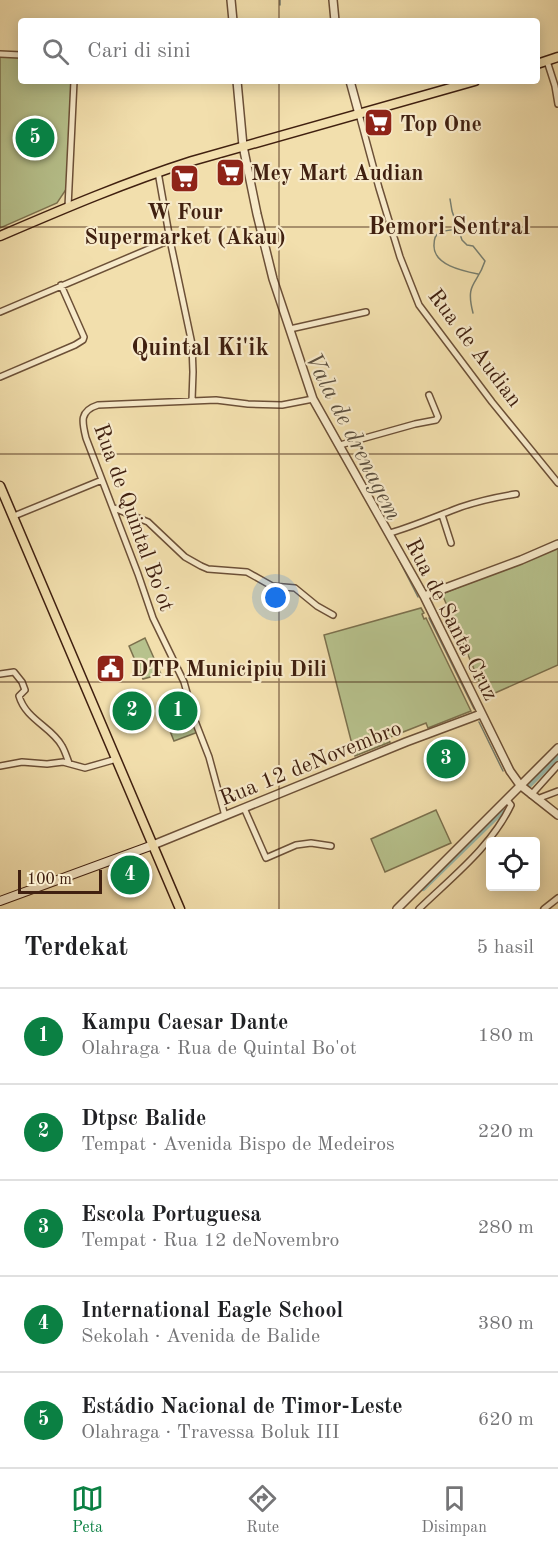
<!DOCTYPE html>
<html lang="id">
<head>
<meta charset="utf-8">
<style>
  :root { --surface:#fff; --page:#f2f2f2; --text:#202124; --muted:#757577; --line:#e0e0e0; --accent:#0b8043 }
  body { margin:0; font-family:"Old Standard TT",serif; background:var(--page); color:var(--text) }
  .controls { position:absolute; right:18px; bottom:18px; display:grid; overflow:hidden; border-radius:6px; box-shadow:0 3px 15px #0003 }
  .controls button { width:54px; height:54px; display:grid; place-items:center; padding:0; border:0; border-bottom:2px solid var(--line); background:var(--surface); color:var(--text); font:30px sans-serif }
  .scale { position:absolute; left:18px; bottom:15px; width:84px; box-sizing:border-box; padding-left:6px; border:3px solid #402010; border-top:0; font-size:16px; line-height:21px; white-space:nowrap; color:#402010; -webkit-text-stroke:4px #f7eaca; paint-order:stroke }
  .you { position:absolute; left:276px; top:598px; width:21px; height:21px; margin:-15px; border:4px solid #fff; border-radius:50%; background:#1a73e8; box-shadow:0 0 0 9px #1a73e833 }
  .badge { display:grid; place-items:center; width:39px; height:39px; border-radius:50%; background:var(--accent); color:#fff; font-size:20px; font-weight:700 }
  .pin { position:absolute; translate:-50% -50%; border:3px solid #fff; box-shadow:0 2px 6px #0006 }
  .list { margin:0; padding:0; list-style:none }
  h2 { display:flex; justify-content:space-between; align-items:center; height:78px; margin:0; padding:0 24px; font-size:26px }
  h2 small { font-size:20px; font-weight:400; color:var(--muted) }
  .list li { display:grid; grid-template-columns:39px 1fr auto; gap:18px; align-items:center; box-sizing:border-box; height:96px; padding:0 24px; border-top:2px solid var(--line) }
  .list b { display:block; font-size:22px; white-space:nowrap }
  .list p { margin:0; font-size:20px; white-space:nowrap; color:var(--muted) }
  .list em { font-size:20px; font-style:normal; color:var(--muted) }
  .icon { flex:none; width:33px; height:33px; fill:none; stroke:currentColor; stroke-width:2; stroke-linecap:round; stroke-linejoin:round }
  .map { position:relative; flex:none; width:558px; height:909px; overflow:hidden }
  .search { position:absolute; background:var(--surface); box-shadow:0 3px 15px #0003; left:18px; right:18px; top:18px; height:66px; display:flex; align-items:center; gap:15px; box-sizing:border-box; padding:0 21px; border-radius:6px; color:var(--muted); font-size:22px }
  .sheet { height:558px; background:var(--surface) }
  nav { display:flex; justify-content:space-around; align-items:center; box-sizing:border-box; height:84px; border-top:2px solid var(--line); background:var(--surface); font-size:16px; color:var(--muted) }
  nav a { display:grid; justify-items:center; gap:3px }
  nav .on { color:var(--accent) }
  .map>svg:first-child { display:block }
  .green { fill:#b7c28d; stroke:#7c714e; stroke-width:1.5 }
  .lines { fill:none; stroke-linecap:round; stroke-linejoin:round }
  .stream { stroke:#777e6f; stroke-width:1.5 }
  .canal { stroke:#9bbcae; stroke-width:6 }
  .minor-casing { stroke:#6c5037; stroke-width:8 }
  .tertiary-casing { stroke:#6c5037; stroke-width:10 }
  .secondary-casing { stroke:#402010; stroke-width:10 }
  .primary-casing { stroke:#402010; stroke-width:11 }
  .minor { stroke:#f7eaca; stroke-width:5 }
  .tertiary { stroke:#f7eaca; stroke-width:7 }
  .secondary { stroke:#f7eaca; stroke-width:8 }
  .primary { stroke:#f2dfad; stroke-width:8 }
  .grid { fill:none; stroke:#402010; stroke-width:1.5; stroke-opacity:0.55 }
  .labels { text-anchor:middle; stroke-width:4.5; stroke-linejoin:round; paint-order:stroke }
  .poi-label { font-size:22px; font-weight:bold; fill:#402010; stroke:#f7eaca; text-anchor:start }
  .street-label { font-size:22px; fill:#402010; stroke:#f7eaca }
  .neighbourhood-label { font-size:24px; font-weight:bold; fill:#402010; stroke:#f7eaca }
  .water-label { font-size:24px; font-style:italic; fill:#5b4f3f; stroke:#f7eaca }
</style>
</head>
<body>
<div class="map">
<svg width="558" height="909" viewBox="0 0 558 909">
  <rect width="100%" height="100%" fill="#f2dfad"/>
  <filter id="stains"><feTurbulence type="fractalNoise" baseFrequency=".00333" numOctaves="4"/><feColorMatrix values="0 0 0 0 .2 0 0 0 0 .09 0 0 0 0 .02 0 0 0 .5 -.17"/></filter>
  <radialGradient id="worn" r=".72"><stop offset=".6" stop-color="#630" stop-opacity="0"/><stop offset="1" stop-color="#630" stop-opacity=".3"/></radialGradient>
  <path class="green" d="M0,55l21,2v24h51l-5,107 -10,15 -57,25z
    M558,547v118l-72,32 -44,-103z
    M421,608l3,5 -2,1 2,5 2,-1 45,93 -43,17 -2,-5 -38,15 2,4 -35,14 -31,-121z
    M145,638l16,36 -18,5 -14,-33z
    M186,699l7,15 -24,10 -6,-16z
    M192,717l6,15 -24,9 -6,-15z
    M436,810l15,33 -66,29 -14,-33z"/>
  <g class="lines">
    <path class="stream" d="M280,0v5
      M450,199l2,12 10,29 5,5 6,1 12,15c-8,25 -20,21 -12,52
      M458,229c-6,1 -14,1 -19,4 -4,2 -5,8 -5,12 -1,20 29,26 44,29
      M275,295l22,67
      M395,552l23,45
      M429,618l45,91
      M479,722l24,49"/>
    <path class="canal" d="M527,787l31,-31
      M423,888l79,-77"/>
    <defs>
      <path id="minor" d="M0,54l21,1
        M547,61l8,25 3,18
        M359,114l20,74 21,69 19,48 73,97 66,81
        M158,172l12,68 22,104 1,28 -1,28
        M68,207l6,-126
        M0,312l170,-72
        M290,329l76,-17
        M0,377l75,-32 8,-5 1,-3 -23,-52
        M340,445l75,-21 21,-4 2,-3 -9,-22
        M114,508l34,14 37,35 16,9 7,3 39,3 25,14 23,2 22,18 16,9
        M442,515l9,28
        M14,516l88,-36
        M390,533c24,-7 47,-17 71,-26 18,-6 36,-10 55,-13
        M0,674l14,-2 8,10 3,8 -6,6c7,24 33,31 43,50 3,5 5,12 7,17
        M0,766l22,-4 25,2 16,-2 22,6 28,-8
        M531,795l27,-30
        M537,799l21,-8
        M244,808l22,50 30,-13 15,-2 20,3
        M225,816l-16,-59 -14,-36 -11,-39 -31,-64 -15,-44 -52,-136c-4,-16 -7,-27 12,-33l118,-5 32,4 34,1 31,-6
        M419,909c33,-32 72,-62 92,-104l-4,-5
        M544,909l14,-11"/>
      <path id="tertiary" d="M231,0l2,21
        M333,0l2,21
        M237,81l6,65 14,68 16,65 40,120 111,197 86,175 10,14 38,30
        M350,81l9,33
        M424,596l97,-36 37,-16
        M153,845l253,-103 75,-28
        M397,909l161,-161"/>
      <path id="secondary" d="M0,901l153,-56"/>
      <path id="primary" d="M537,64l21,-7
        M0,236c63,-27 126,-54 192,-75l283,-80
        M0,486l180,423"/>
    </defs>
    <use href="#minor" class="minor-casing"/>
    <use href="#tertiary" class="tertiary-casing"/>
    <use href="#secondary" class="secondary-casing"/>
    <use href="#primary" class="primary-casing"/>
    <use href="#minor" class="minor"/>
    <use href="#tertiary" class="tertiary"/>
    <use href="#secondary" class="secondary"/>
    <use href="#primary" class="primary"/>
  </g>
  <path class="grid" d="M279,0v21M279,81v828M0,227h558M0,454h558M0,682h558"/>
  <defs>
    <symbol id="supermarket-square" viewBox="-11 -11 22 22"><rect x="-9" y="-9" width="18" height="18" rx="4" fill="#8f2418" stroke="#f7eaca"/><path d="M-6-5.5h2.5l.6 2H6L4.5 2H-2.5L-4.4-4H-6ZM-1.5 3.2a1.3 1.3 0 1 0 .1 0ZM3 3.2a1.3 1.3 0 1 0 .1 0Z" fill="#fff"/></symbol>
    <symbol id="civic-square" viewBox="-11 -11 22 22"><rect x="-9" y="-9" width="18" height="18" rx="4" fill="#8f2418" stroke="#f7eaca"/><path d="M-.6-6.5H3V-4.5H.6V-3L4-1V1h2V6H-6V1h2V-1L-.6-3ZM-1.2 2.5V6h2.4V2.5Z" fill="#fff"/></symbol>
  </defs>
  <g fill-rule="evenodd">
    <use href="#supermarket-square" x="362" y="106" width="33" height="33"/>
    <use href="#supermarket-square" x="214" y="156" width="33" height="33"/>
    <use href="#supermarket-square" x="168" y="162" width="33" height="33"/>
    <use href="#civic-square" x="94" y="652" width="33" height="33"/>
  </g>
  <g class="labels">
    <g class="poi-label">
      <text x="400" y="131">Top One</text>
      <text x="251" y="180">Mey Mart Audian</text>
      <text x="185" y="219" text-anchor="middle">W Four<tspan x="185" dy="25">Supermarket (Akau)</tspan></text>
      <text x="131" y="676">DTP Municipiu Dili</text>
    </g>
    <g class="street-label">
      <text transform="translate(476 347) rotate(53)" y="8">Rua de Audian</text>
      <text transform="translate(135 517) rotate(70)" y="8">Rua de Quintal Bo'ot</text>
      <text transform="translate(453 619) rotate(63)" y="8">Rua de Santa Cruz</text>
      <text transform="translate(310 762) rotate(-22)" y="8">Rua 12 deNovembro</text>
    </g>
    <g class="neighbourhood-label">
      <text x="449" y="234">Bemori Sentral</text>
      <text x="200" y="355">Quintal Ki'ik</text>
    </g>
    <g class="water-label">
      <text transform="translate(354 436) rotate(63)" y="8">Vala de drenagem</text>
    </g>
  </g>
  <rect width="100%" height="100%" filter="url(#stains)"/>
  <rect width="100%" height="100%" fill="url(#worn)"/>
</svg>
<div class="controls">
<button><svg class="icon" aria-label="locate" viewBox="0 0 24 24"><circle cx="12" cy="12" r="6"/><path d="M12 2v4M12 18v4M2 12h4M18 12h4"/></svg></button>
</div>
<div class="scale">100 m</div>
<div class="you"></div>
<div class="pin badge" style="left:178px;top:711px">1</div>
<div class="pin badge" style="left:132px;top:711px">2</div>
<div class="pin badge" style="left:446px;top:759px">3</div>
<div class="pin badge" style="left:130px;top:875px">4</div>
<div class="pin badge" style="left:35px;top:138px">5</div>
<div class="search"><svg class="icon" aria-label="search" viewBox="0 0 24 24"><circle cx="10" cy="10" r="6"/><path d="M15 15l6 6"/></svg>Cari di sini</div>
</div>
<section class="sheet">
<h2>Terdekat<small>5 hasil</small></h2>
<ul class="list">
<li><span class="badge">1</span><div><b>Kampu Caesar Dante</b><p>Olahraga · Rua de Quintal Bo'ot</p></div><em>180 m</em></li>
<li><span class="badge">2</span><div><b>Dtpsc Balide</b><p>Tempat · Avenida Bispo de Medeiros</p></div><em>220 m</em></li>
<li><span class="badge">3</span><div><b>Escola Portuguesa</b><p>Tempat · Rua 12 deNovembro</p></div><em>280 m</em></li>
<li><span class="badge">4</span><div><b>International Eagle School</b><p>Sekolah · Avenida de Balide</p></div><em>380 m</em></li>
<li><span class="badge">5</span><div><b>Estádio Nacional de Timor-Leste</b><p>Olahraga · Travessa Boluk III</p></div><em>620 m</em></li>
</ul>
</section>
<nav>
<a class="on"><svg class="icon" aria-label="map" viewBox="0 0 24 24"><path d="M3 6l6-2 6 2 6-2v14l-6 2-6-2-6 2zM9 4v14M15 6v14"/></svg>Peta</a>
<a><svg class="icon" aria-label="directions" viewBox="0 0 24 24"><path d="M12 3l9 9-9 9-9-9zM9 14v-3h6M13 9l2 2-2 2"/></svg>Rute</a>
<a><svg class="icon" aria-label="saved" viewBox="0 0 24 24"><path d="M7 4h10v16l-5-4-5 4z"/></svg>Disimpan</a>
</nav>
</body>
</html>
